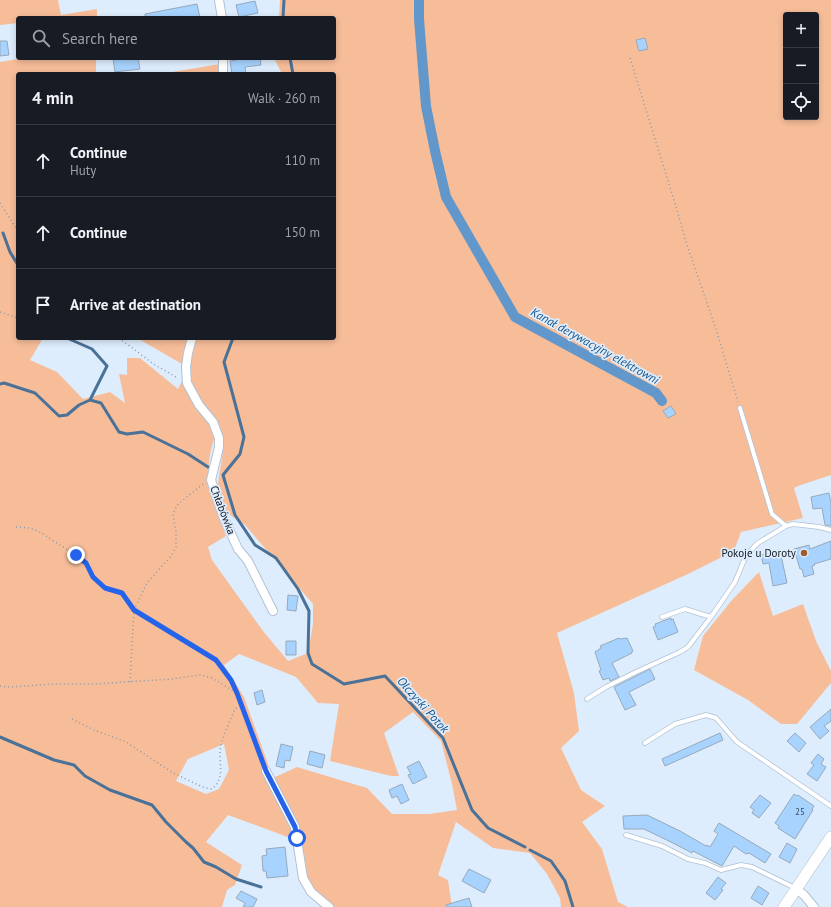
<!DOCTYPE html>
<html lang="en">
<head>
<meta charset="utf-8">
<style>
  :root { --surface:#171b24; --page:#20242c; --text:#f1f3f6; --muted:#9ea1a6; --line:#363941 }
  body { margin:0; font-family:"PT Sans",sans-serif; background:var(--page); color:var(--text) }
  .controls { position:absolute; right:12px; top:12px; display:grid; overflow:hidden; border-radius:4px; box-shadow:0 2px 6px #0003 }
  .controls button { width:36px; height:36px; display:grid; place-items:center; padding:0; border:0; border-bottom:1px solid var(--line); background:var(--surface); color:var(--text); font:20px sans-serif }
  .stop { position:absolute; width:12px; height:12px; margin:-9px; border:3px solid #2563eb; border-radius:50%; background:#fff }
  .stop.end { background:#2563eb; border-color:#fff; box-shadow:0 1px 4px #0008 }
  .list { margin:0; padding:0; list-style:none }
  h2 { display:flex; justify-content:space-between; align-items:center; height:52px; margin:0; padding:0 16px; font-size:17px }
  h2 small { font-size:13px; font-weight:400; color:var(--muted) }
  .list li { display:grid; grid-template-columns:26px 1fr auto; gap:12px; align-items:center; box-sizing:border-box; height:72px; padding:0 16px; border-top:1px solid var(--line) }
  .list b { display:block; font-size:15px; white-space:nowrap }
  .list p { margin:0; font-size:13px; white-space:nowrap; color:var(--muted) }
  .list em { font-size:13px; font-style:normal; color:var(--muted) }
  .icon { flex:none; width:22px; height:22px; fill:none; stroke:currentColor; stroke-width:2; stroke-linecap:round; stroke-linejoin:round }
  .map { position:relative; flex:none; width:831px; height:907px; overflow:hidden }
  .search { position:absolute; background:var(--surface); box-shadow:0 2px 6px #0003; left:16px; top:16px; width:320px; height:44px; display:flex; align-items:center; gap:10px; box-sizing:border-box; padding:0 14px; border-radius:4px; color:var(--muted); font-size:15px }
  .panel { position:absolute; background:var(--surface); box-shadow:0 2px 6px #0003; left:16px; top:72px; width:320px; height:268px; border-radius:4px }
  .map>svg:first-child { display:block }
  .green { fill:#f7bd99; fill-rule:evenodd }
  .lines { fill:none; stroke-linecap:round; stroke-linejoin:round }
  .stream { stroke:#4a7197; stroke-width:3 }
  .canal { stroke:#6197ca; stroke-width:10 }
  .building { fill:#a7d3fe; stroke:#97a9ba }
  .lane-casing { stroke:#b0c2d4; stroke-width:5.5 }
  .street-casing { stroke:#b0c2d4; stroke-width:10 }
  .secondary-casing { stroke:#b0c2d4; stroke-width:12 }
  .path { stroke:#8e99a5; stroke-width:1.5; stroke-dasharray:1 3; stroke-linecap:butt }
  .lane { stroke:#fff; stroke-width:4 }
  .street { stroke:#fff; stroke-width:8 }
  .secondary { stroke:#fff; stroke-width:11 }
  .route { stroke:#2563eb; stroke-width:5 }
  .poi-dot { fill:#9f5c2c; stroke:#deedfd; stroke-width:1.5 }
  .labels { text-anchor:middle; stroke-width:3.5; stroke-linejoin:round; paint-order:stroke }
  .number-label { font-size:9px; fill:#384858 }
  .street-label { font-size:11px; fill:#131920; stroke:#deedfd }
  .poi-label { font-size:11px; fill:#131920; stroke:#deedfd; text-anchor:end }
  .water-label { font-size:12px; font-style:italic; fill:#185384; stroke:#deedfd }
</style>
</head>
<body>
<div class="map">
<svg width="831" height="907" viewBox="0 0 831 907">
  <rect width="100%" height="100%" fill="#deedfd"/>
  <path class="green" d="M0,0h58l3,15 36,-6v9h-79v5l-18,2z
    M280,0h551v475l-33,11 -4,2 9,30 -62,14 -7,19 -46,23 -131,59 17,60 5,38 -18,17 20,42 24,16 -23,16 20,27 16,53 10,5h-67l-1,-9 -13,-24 -17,-21 -37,-5 -37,-26 -18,53 10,5 4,27h-117l-26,-22 -16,-46 -65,-24 -22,27 36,23 -7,20 -8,5 -5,17h-222v-845l23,-4h73v16h-78v264h25l-13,22 27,12 26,27 27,-7 15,11 -6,-29 8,1v-17h13l38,31 11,-21 -52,-30h197v-264h-52l-7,-14v-2h59v-40h-55zM786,15h30v102h-30zM214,439l9,12 -5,32 6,28 21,14 68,79v20l-5,29 -20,8 -25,-30 -51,-71 -4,-13 18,-11c-14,-37 -24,-58 -12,-97zM239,654l57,23 22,26 21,1 -9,57 61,15h8l-15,-43 29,-21 28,29 11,43 5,26 -28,4h-37l-25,-26 -70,-21 -24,11 -29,-81 -20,-32zM224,744l5,26 -10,19 -13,5 -30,-13 12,-22zM268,780l29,50 -7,-4z
    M220,64v10h-60z
    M759,572l14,44 30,-12 13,37 15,30v12l-34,41h-16l-33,-24 -54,-30 9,-34 29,-36z"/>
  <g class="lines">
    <path class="stream" d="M283,18l1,-18
      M290,58l3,16
      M3,233l7,19 8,13
      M67,338l25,11 15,17 -17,34
      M233,338l-9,24 20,75 -4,17 -17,21 12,40 20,30 21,13 22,31 11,22 -1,42 4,11 32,20 41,-8 58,62 29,72 16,18 37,19
      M0,384l4,-1 31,10 24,23 8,-1 12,-10 11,-5 11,3 18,29 8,2 16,-2 45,22 20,13
      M0,737l54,23 20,5 11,11 25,14 42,15 14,17 20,20 7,6 11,14 12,5 20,12 25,8
      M530,850l21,11 14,20 8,26"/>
    <path class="canal" d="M419,0v19l7,87 9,45 11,46 69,120 141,76 6,8"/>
  </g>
  <path class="building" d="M255,1l3,12 -19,4 -3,-12z
    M197,4l3,14h-55v-4z
    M645,38l3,11 -9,2 -3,-11z
    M0,41h7l2,14 -9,1z
    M113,58h25l2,11 -25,3z
    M237,58h23l1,7 -16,2 1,7h-14l-2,-13 7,-1z
    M671,406l5,8 -8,4 -5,-7z
    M829,493l2,10v23l-6,-1 -3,-17 -9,1 -2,-12z
    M831,541v18l-17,5 1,1 -3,1 2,8 -10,3 -2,-8h-2l-6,-20 15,-4 1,4z
    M780,551l7,32 -14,3 -4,-23 -6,1 -2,-9z
    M288,595l10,1 -2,15 -9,-1z
    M671,618v2l2,-1 5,13 -20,8 -5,-13 3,-1 -1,-2z
    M619,638l1,1 7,-1 6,13h-1v2l-20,10 7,14 -9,4 -1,-3 -6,2 -4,-9 2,-1 -6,-18 6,-4 -1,-2z
    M286,641h10v14h-10z
    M650,669l5,10 -26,13 7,13 -11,5 -11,-23z
    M262,690l3,12 -8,3 -3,-12z
    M831,709v12l-7,5 5,5 -9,8 -10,-12z
    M720,733l3,7 -58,26 -3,-7z
    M795,733l11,10 -7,9 -12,-11z
    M281,744l12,3 -3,14 -5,-1 -1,8 -8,-2z
    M310,751l15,4 -3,13 -15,-4z
    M818,754l6,5 -3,5 5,3 -9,14 -10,-7 7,-9 -3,-2z
    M419,761l8,16 -14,7 -5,-9 3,-1 -4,-7z
    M402,784l7,16 -8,4 -4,-8 -5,2 -3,-8z
    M794,794l3,2 1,-1 16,11 -2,3 1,1 -18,29 -17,-11 1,-2 -4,-3z
    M760,795l11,8 -12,15 -7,-5 2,-3 -4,-3z
    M647,815l33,16 26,15 1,-1 3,2 8,-13 -4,-3 5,-8 52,31 -6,9 -16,-10 -3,1 -12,-8 -12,20 -29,-15 -1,2 -17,-9 -31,-15h-20l-1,-13z
    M787,843l10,6 -7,14 -11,-6z
    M285,847l3,29 -21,2 -1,-7h-3l-1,-15 5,-1 -1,-6z
    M469,869l22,11 -7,13 -22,-12z
    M718,877l8,6 -5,6 2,1 -8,10 -9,-7z
    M758,886l11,7 -7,12 -11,-7z
    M241,891l16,8 -4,8h-10l2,-4 -9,-5z
    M469,898l3,9h-25l-1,-2z"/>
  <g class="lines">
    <defs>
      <path id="lane" d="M740,408l32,106 14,12
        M662,617l23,-8 26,8
        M587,699l19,-12 30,-15 44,-20 8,-5 23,-30 24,-35 10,-24 6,-8 7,-7 28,-17 7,-2 26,3 12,3
        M645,743l30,-19 31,-9 10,3 21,24 94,64
        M626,835l36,11 26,13 17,4 16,7 20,-5 11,2 43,21"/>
      <path id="street" d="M219,0l3,18
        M223,58v16
        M192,338l-4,15 -2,14 1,16 12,22 14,17 6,16v9l-8,33 12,36 15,33 10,12 25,50
        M266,771l29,56 8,51 8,14 18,15
        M796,889l8,6 10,12"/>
      <path id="secondary" d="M784,907l47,-70"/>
    </defs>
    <use href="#lane" class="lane-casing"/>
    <use href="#street" class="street-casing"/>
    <use href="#secondary" class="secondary-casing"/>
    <path class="path" d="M630,58l47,152 10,35 29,84 22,73
      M0,203l18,28
      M0,312l18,6
      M119,338l36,27 23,13
      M16,527l13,1 9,3 38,24 10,8 7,14 12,11 17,5 12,17 83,50 14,20 6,13 26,71
      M130,682l4,-72 13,-27 24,-27 5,-9v-15l-3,-18 4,-9 26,-21
      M0,686l9,1 45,-3h41l76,-5 29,-4 12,3 25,15
      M72,719l22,11 32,12 47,31 32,15 7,1c15,-12 5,-29 9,-45 4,-12 9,-24 14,-35l7,-3"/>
    <use href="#lane" class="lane"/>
    <use href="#street" class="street"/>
    <use href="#secondary" class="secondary"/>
  </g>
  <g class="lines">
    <path class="route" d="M76,555l10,8 7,14 12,11 17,5 12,17 82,50 15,20 6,13 29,78 29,56 2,11"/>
  </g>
  <circle class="poi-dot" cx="804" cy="553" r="4"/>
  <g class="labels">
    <g class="number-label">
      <text x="800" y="815">25</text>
    </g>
    <g class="street-label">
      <text transform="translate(223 510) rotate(69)" y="4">Chłabówka</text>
    </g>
    <g class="poi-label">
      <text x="796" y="557">Pokoje u Doroty</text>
    </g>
    <g class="water-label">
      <text transform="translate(595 346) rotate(29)" y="4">Kanał derywacyjny elektrowni</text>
      <text transform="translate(423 705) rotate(48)" y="4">Olczyski Potok</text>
    </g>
  </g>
</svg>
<div class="controls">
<button>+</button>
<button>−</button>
<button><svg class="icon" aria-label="locate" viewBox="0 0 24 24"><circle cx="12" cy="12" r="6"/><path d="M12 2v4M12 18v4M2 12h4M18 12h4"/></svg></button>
</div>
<div class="stop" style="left:297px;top:838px"></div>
<div class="stop end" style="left:76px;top:555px"></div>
<div class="search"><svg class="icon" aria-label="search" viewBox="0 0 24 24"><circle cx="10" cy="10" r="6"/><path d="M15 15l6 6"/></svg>Search here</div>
<section class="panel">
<h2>4 min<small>Walk · 260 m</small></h2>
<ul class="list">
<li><svg class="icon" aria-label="ahead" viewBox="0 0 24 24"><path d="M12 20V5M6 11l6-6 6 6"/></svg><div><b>Continue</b><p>Huty</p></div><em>110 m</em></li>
<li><svg class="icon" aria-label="ahead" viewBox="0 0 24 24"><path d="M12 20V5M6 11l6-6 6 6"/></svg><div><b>Continue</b></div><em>150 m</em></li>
<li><svg class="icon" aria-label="arrive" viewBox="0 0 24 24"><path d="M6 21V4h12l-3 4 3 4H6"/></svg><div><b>Arrive at destination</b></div></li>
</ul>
</section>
</div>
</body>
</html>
